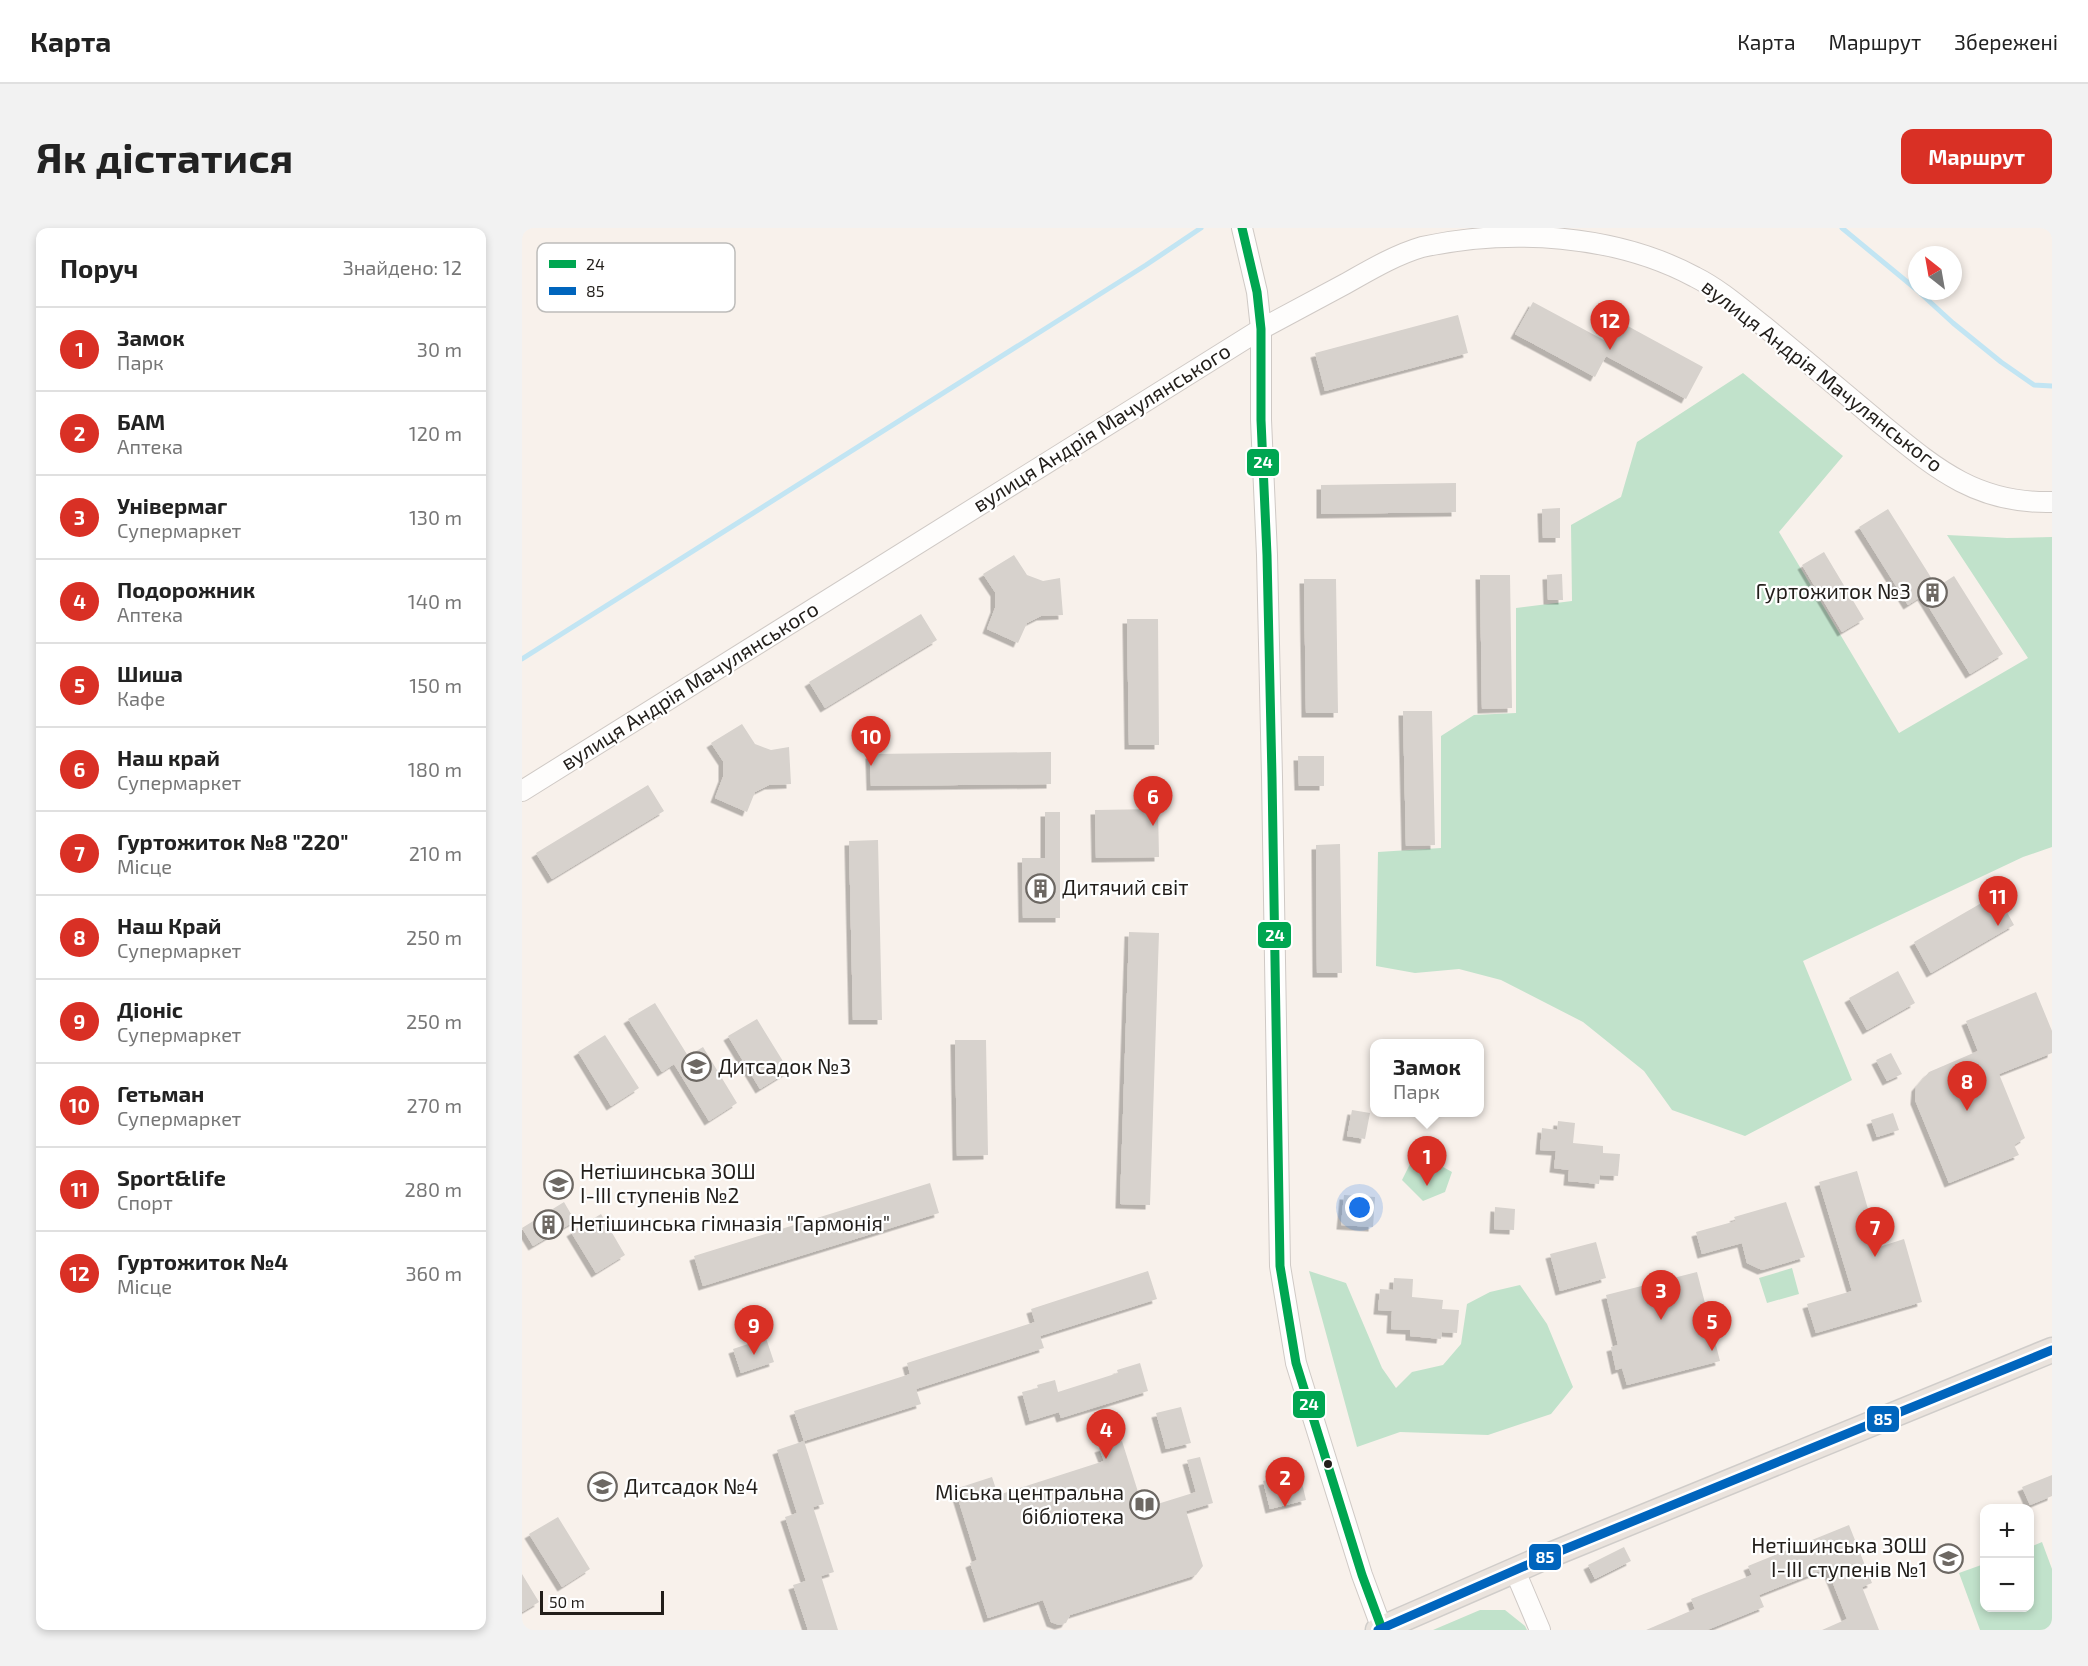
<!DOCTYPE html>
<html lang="uk">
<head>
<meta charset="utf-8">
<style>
  :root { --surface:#fff; --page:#f2f2f2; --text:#222; --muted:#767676; --line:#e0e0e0; --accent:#d93025 }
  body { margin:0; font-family:"Exo 2",sans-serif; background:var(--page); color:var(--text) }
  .controls { position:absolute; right:18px; bottom:18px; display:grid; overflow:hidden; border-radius:12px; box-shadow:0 3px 9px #0003 }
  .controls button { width:54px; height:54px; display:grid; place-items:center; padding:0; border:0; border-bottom:2px solid var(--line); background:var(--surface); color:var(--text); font:30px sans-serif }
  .compass { position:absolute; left:1386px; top:18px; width:54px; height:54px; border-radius:50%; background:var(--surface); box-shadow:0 3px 9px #0003; rotate:329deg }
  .scale { position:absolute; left:18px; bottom:15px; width:124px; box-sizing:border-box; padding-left:6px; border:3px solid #221e1a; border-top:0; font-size:16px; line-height:21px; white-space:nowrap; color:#221e1a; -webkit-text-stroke:4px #fff; paint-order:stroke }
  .you { position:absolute; left:838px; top:980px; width:21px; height:21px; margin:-15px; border:4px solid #fff; border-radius:50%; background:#1a73e8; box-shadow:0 0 0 9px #1a73e833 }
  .badge { display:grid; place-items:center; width:39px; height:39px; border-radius:50%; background:var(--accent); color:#fff; font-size:20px; font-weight:700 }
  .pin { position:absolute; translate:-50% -50px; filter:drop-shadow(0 2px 3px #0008) }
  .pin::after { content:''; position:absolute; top:32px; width:21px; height:18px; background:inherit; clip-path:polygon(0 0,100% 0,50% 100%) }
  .popup { position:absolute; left:848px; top:811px; width:114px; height:78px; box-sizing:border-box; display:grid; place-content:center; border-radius:12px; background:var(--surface); filter:drop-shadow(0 2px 4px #0005); font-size:20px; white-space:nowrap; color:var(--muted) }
  .popup b { font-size:22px; color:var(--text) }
  .popup::after { content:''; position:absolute; left:50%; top:100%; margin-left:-12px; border:12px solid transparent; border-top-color:var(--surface) }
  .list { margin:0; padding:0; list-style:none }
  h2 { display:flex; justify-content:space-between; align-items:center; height:78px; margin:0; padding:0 24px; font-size:26px }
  h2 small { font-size:20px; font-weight:400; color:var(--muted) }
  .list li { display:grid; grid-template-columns:39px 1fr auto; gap:18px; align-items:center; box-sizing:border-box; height:84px; padding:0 24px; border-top:2px solid var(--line) }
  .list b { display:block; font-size:22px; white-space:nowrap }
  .list p { margin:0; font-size:20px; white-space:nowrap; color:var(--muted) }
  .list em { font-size:20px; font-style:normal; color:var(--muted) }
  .map { position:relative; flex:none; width:1530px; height:1402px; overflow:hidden; border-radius:12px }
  header { display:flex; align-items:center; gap:36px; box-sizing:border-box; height:84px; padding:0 30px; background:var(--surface); border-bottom:2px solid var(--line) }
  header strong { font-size:28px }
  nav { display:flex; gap:33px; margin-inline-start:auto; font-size:21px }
  .intro { display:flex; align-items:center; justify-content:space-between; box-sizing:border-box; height:144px; padding:0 36px }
  h1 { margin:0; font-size:42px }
  .button { padding:15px 27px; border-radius:12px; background:var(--accent); color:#fff; font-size:21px; font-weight:700 }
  main { display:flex; gap:36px; padding:0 36px }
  aside { flex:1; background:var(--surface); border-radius:12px; box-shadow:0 3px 9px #0003 }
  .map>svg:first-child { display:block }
  .green { fill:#c1e2cb }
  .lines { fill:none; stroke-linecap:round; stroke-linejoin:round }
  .stream { stroke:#c2e5f3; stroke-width:5 }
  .building { fill:#d7d2cd; filter:url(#shadow) }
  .minor-casing { stroke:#cfc9c5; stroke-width:22 }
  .major-casing { stroke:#d0cdca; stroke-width:27 }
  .minor { stroke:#fefdfc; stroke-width:20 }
  .major { stroke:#eae3dd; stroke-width:24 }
  .bus-1-casing { stroke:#fff; stroke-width:14 }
  .bus-2-casing { stroke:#fff; stroke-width:14 }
  .bus-1 { stroke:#00a651; stroke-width:9 }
  .bus-2 { stroke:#0065bd; stroke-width:9 }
  .bus-dot { fill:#221e1a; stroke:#fff; stroke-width:2 }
  .labels { text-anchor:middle; stroke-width:4.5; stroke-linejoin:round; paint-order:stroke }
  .street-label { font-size:21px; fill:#221e1a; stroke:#fff }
  .poi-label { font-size:21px; fill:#221e1a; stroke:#fff; text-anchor:start }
  .key { fill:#fff; stroke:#bdbcba; stroke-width:1.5 }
  .key-label { font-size:16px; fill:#221e1a }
  .line-badge { stroke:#fff; stroke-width:2 }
  .badge-label { font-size:16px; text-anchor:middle; font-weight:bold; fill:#fff }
</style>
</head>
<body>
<header>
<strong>Карта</strong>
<nav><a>Карта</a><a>Маршрут</a><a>Збережені</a></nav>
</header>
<div class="intro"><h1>Як дістатися</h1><a class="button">Маршрут</a></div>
<main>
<aside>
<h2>Поруч<small>Знайдено: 12</small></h2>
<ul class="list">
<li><span class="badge">1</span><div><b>Замок</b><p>Парк</p></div><em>30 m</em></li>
<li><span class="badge">2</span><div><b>БАМ</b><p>Аптека</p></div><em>120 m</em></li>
<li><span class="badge">3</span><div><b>Універмаг</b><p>Супермаркет</p></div><em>130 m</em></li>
<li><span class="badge">4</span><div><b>Подорожник</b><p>Аптека</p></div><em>140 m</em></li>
<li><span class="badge">5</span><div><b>Шиша</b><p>Кафе</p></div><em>150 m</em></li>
<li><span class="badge">6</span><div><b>Наш край</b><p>Супермаркет</p></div><em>180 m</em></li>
<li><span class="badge">7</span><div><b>Гуртожиток №8 &quot;220&quot;</b><p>Місце</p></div><em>210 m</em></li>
<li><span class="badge">8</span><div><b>Наш Край</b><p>Супермаркет</p></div><em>250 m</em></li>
<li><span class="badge">9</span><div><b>Діоніс</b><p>Супермаркет</p></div><em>250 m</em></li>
<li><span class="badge">10</span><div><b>Гетьман</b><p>Супермаркет</p></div><em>270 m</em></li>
<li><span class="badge">11</span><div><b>Sport&amp;life</b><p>Спорт</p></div><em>280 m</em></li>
<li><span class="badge">12</span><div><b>Гуртожиток №4</b><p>Місце</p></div><em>360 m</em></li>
</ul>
</aside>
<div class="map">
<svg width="1530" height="1402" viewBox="0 0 1530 1402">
  <defs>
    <filter id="shadow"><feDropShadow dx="-4.5" dy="4.5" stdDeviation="0" flood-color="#0004"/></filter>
  </defs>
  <rect width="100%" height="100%" fill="#f8f1eb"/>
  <path class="green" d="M1221,145l100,83 -64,76 120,201 129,-75 -81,-123 60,3 45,-1v310l-29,10 -220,104 49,119 -107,56 -73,-26 -28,-39 -61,-49 -82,-42 -42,-11 -44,4 -39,-7 2,-114 63,-4v-112l33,-21 42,-2v-105l56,-7 -1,-76 50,-28 16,-55z
    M890,932l24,3 16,9 -7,20 -22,9 -21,-21z
    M1270,1040l7,26 -32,9 -8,-25z
    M787,1043l37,12 36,85 14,20 16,-16 31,-7 18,-21 6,-40 23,-12 30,-7 27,39 26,63 -22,27 -63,21 -88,-3 -43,15z
    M1520,1314l10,27v61h-72l-21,-57 25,-9v44h46v-61z
    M958,1382h25l20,16 2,4h-94z"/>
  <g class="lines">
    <path class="stream" d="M1320,0l75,62
      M1396,63l35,32 48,39 33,23 18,1
      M0,431l624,-394 55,-37"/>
  </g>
  <path class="building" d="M1011,74l80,43 11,-21 79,43 -17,32 -80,-43 -11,21 -80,-43z
    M936,87l10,38 -143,38 -10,-38z
    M934,255v29l-135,2v-29z
    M1038,280v30h-17l-1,-29z
    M1366,281l49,78 17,-11 49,78 -33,20 -48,-78 -14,9 -49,-78z
    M1302,324l40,67 -22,13 -40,-67z
    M492,327l13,20 16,6 17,-3 3,37 -22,1 -14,7 -9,20 -31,-14 8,-21v-16l-12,-18z
    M1040,346l1,26h-15l-1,-25z
    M958,347h30l2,133 -30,1z
    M782,351h32l2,134h-32z
    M399,386l16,26 -112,68 -16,-26z
    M605,391h31l1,126h-30z
    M881,483h29l3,134 -29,1z
    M220,496l13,20 16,6 18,-3 2,37 -22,1 -14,7 -8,20 -32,-14 8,-21v-16l-12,-18z
    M529,524v32l-180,2 -1,-32z
    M776,528h26v30h-25z
    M126,557l16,26 -112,68 -16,-26z
    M636,581l1,48 -63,1 -1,-48z
    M523,584h15v106h-37l-1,-60h23z
    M356,612l4,180h-29l-4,-179z
    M818,616l2,129h-25l-1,-128z
    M1475,666l17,31 -83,48 -17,-31z
    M607,704l30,1 -9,272 -30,-1z
    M1376,743l17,32 -48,27 -18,-32z
    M1514,764l16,39v22l-53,21 26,64 -11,7 5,10 -70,28 -34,-83 1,-13 13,-15 49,-21 -12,-30z
    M133,775l33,53 15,-9 34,56 -28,18 -35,-57 -12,8 -34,-53z
    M235,791l32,52 -29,18 -32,-53z
    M83,807l34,53 -28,18 -33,-54z
    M433,812h31l2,115 -31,1z
    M1369,825l11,21 -15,7 -11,-21z
    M830,882l18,3 -5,26 -18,-3z
    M1371,885l6,17 -22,7 -6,-17z
    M1036,893l17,2 -2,20 30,3v7l17,1 -2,22 -18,-1 -1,9 -31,-3 1,-11 -15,-2 2,-17 -16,-1 2,-22 15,2z
    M1335,943l22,76 25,-8 18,63 -106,31 -9,-29 45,-13 -33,-109z
    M408,955l9,30 -236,73 -9,-30z
    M822,967l31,2 -2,30 -32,-2z
    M42,974l11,19 -42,25 -11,-18z
    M1264,974l19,55 -43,13 -15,-7 -5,-20 -40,11 -6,-22 40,-11 -2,-4z
    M973,979l20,2 -1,21 -20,-1z
    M79,986l24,41 -29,18 -25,-41z
    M1074,1014l10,36 -46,13 -10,-37z
    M626,1043l9,28 -117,37 4,12 -128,41 5,15 -117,37 -10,-30 116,-37 -3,-11 128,-41 -4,-13z
    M1175,1044l23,89 -93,24 -5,-17 -6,2 -5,-23 7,-2 -12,-50z
    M872,1050l19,1 -1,18 31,3 -1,9 17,1 -2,23 -15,-1 -1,7 -31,-3v-6l-19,-1 1,-18 -14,-1 2,-21 13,1z
    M244,1110l8,24 -33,11 -8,-24z
    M618,1135l8,28 -87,27 -2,-6 -29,9 -8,-29 16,-4 -1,-3 18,-5 3,12 60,-19 -1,-3z
    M659,1179l10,36 -25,6 -10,-36z
    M282,1213l20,63 -11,3 21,65 -13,4 17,54h-30l-15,-45 13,-4 -21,-64 12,-4 -20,-63z
    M600,1213l17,54 7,-3 5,14 45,-14 -9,-32 13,-3 13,46 -27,8 17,55 -7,9 -126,40 -4,8 -7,2 -8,-3 -8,-22 -55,18 -18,-55 7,-3 -22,-71 37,-12 6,18 106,-34 -5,-13z
    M765,1233l6,24 9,-2 4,17 -36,9 -7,-28 10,-3 -3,-12z
    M1530,1247v21l-22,9 -8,-18z
    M36,1289l32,52 -28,18 -33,-53z
    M1327,1297l23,58 -10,4 17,43h-57l25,-11 -20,-51 -68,27 5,12 -57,23h-61l49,-21 -4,-10 61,-24 -4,-9z
    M1102,1319l7,14 -36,18 -7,-14z
    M0,1346l17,28 -17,10z"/>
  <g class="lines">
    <defs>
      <path id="minor" d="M720,0l15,64 4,37v91l6,135 5,222 8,489 16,97 66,212 20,54
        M0,563l739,-462c28,-15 56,-30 84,-45 25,-14 50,-29 77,-37 88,-19 193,-13 273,30 26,13 48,33 70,50 39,32 77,64 115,96 55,45 96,81 172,79
        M993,1343l25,59"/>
      <path id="major" d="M856,1402l165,-72 509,-208"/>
    </defs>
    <use href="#minor" class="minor-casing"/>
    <use href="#major" class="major-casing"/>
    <use href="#minor" class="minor"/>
    <use href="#major" class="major"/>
    <defs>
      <path id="bus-1" d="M720,0l15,64 4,37v91l6,135 5,222 8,489 16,97 66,212 20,54"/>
      <path id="bus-2" d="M856,1402l165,-72 509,-208"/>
    </defs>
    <use href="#bus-1" class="bus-1-casing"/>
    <use href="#bus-2" class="bus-2-casing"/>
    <use href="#bus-1" class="bus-1"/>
    <use href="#bus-2" class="bus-2"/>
  </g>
  <defs>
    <symbol id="building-ring" viewBox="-11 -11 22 22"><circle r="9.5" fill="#fff" stroke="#6d6863" stroke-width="1.5"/><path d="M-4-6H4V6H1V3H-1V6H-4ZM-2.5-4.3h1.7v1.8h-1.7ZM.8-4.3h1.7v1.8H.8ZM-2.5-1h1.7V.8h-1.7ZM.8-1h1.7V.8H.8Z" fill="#6d6863"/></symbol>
    <symbol id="school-ring" viewBox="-11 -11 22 22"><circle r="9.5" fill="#fff" stroke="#6d6863" stroke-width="1.5"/><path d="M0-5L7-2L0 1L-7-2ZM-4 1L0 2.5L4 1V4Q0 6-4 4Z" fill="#6d6863"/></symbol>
    <symbol id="library-ring" viewBox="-11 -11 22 22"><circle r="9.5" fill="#fff" stroke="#6d6863" stroke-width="1.5"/><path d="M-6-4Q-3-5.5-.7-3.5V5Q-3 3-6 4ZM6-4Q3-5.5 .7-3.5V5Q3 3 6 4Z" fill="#6d6863"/></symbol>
  </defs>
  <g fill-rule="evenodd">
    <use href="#building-ring" x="1394" y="348" width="33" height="33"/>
    <use href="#building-ring" x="502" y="644" width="33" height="33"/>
    <use href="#school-ring" x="158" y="822" width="33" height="33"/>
    <use href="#school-ring" x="20" y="940" width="33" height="33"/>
    <use href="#building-ring" x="10" y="980" width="33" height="33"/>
    <use href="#school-ring" x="64" y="1242" width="33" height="33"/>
    <use href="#library-ring" x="606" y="1260" width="33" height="33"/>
    <use href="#school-ring" x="1410" y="1314" width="33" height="33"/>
  </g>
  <circle class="bus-dot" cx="806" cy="1236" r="5"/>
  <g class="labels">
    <g class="street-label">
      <text transform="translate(1300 148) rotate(38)" y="7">вулиця Андрія Мачулянського</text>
      <text transform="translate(580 200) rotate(-32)" y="7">вулиця Андрія Мачулянського</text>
      <text transform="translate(168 458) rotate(-32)" y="7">вулиця Андрія Мачулянського</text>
    </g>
    <g class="poi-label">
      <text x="1389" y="371" text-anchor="end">Гуртожиток №3</text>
      <text x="540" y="667">Дитячий світ</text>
      <text x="196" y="846">Дитсадок №3</text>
      <text x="58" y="951">Нетішинська ЗОШ<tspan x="58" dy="24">І-ІІІ ступенів №2</tspan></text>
      <text x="48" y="1003">Нетішинська гімназія "Гармонія"</text>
      <text x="102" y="1266">Дитсадок №4</text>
      <text x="602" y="1272" text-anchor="end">Міська центральна<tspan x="602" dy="24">бібліотека</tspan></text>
      <text x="1405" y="1325" text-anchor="end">Нетішинська ЗОШ<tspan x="1405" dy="24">І-ІІІ ступенів №1</tspan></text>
    </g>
  </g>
  <rect x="15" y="15" width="198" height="69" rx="9" class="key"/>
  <rect x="27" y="32" width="27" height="8" fill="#00a651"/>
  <rect x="27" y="59" width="27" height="8" fill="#0065bd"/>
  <g class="key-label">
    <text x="64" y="42">24</text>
    <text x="64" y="69">85</text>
  </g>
  <g class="line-badge">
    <rect x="724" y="220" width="34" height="29" rx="6" fill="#00a651"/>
    <rect x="735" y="693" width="35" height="28" rx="6" fill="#00a651"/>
    <rect x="770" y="1162" width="34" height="29" rx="6" fill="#00a651"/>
    <rect x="1344" y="1177" width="34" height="28" rx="6" fill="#0065bd"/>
    <rect x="1006" y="1315" width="34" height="28" rx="6" fill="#0065bd"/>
  </g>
  <g class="badge-label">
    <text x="741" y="240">24</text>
    <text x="753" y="713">24</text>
    <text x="787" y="1182">24</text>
    <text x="1361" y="1197">85</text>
    <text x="1023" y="1335">85</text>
  </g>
</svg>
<div class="controls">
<button>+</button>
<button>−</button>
</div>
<svg class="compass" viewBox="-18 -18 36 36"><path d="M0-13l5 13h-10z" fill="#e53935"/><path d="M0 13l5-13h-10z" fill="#767676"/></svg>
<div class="scale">50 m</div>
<div class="you"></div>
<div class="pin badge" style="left:905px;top:958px">1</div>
<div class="popup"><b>Замок</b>Парк</div>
<div class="pin badge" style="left:763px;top:1279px">2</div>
<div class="pin badge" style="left:1139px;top:1092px">3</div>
<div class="pin badge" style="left:584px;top:1231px">4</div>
<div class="pin badge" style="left:1190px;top:1123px">5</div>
<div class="pin badge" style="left:631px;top:598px">6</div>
<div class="pin badge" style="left:1353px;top:1029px">7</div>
<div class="pin badge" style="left:1445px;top:883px">8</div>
<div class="pin badge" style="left:232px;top:1127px">9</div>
<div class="pin badge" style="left:349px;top:538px">10</div>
<div class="pin badge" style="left:1476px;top:698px">11</div>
<div class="pin badge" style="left:1088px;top:122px">12</div>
</div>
</main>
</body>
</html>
